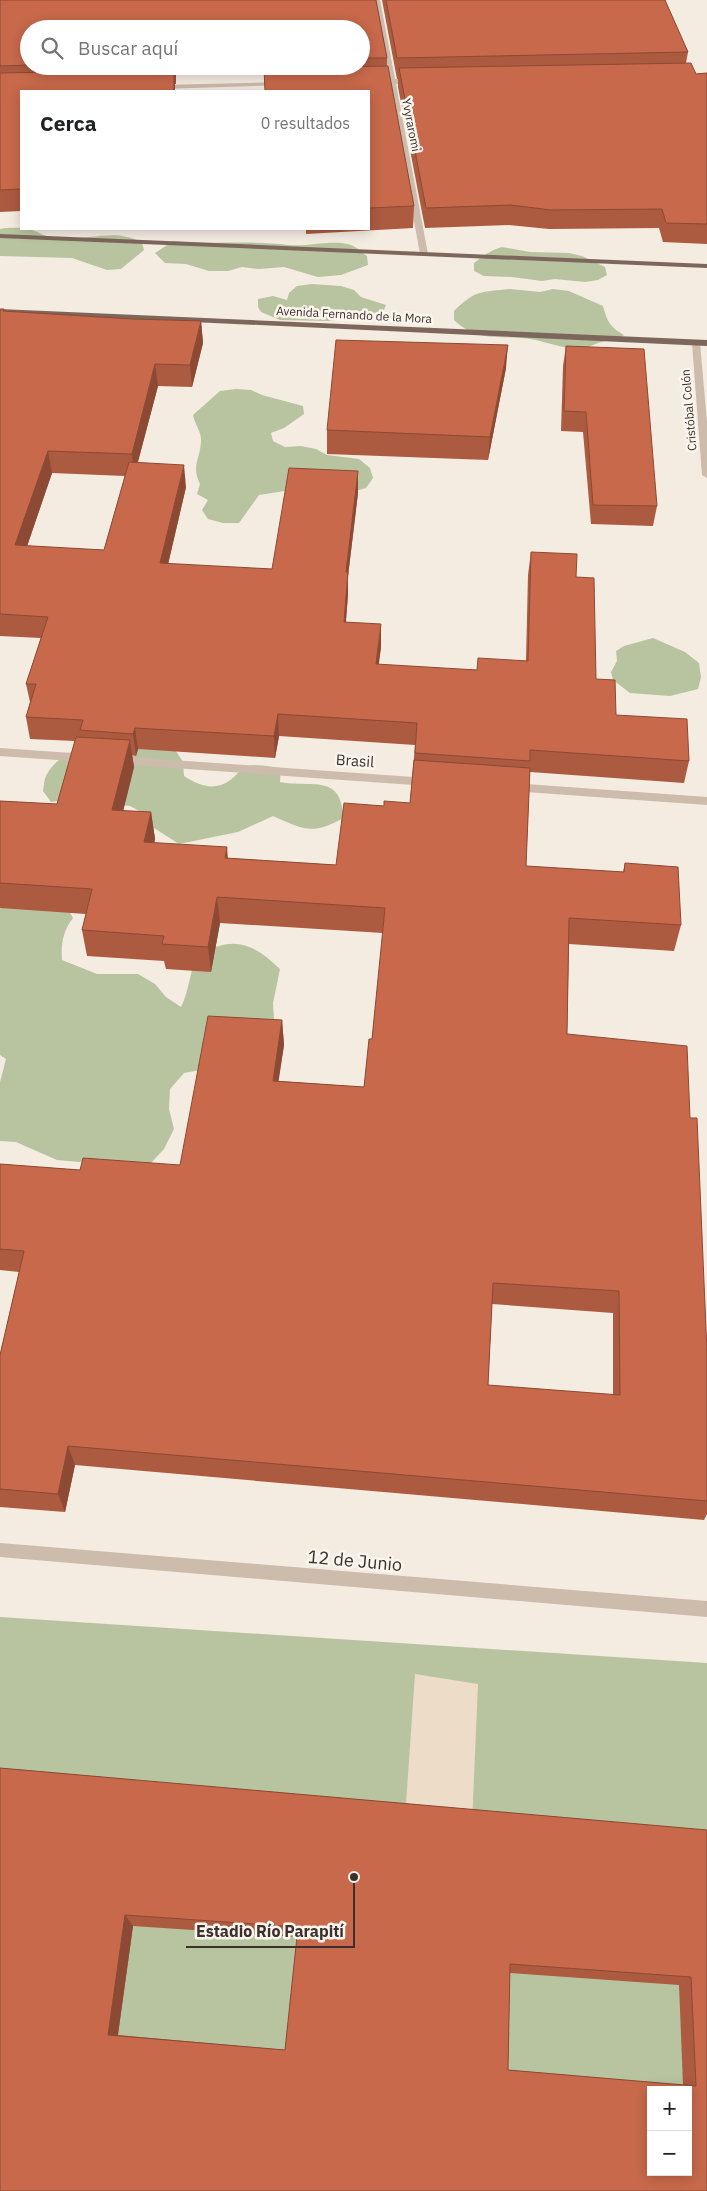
<!DOCTYPE html>
<html lang="es">
<head>
<meta charset="utf-8">
<style>
  :root { --surface:#fff; --page:#f2f2f2; --text:#202124; --muted:#757577; --line:#e0e0e0 }
  body { margin:0; font-family:"IBM Plex Sans",sans-serif; background:var(--page); color:var(--text) }
  .controls { position:absolute; right:15px; bottom:15px; display:grid; overflow:hidden; border-radius:0px; box-shadow:0 2px 12px #0003 }
  .controls button { width:45px; height:45px; display:grid; place-items:center; padding:0; border:0; border-bottom:1px solid var(--line); background:var(--surface); color:var(--text); font:25px sans-serif }
  .list { margin:0; padding:0; list-style:none }
  h2 { display:flex; justify-content:space-between; align-items:center; height:65px; margin:0; padding:0 20px; font-size:21px }
  h2 small { font-size:16px; font-weight:400; color:var(--muted) }
  .icon { flex:none; width:28px; height:28px; fill:none; stroke:currentColor; stroke-width:2; stroke-linecap:round; stroke-linejoin:round }
  .map { position:relative; flex:none; width:707px; height:2191px; overflow:hidden }
  .search { position:absolute; background:var(--surface); box-shadow:0 2px 12px #0003; left:20px; top:20px; width:350px; height:55px; display:flex; align-items:center; gap:12px; box-sizing:border-box; padding:0 18px; border-radius:28px; color:var(--muted); font-size:19px }
  .panel { position:absolute; background:var(--surface); box-shadow:0 2px 12px #0003; left:20px; top:90px; width:350px; height:140px; border-radius:0px }
  .map>svg:first-child { display:block }
  .green { fill:#b8c4a0; fill-rule:evenodd }
  .plaza { fill:#ecdcc8 }
  .lines { fill:none; stroke-linecap:round; stroke-linejoin:round }
  .minor { fill:#cdbbac; fill-rule:evenodd }
  .major { fill:#7d675c; fill-rule:evenodd }
  .wall { fill:#ac5a40; fill-rule:evenodd }
  .shaded-wall { fill:#8c4a34 }
  .building { fill:#c8694b; stroke:#8c4a34; fill-rule:evenodd }
  .labels { text-anchor:middle; stroke-width:5; stroke-linejoin:round; paint-order:stroke }
  .far-street-label { font-size:12px; fill:#3b302b; stroke:#fbf5ee }
  .street-label { font-size:15px; fill:#3b302b; stroke:#fbf5ee }
  .near-street-label { font-size:18px; fill:#3b302b; stroke:#fbf5ee }
  .leader { fill:none; stroke:#3b302b; stroke-width:2 }
  .callout-dot { fill:#3b302b; stroke:#fbf5ee; stroke-width:2 }
  .callout-label { font-size:16px; text-anchor:middle; font-weight:bold; fill:#3b302b; stroke:#fbf5ee; stroke-width:5; stroke-linejoin:round; paint-order:stroke }
</style>
</head>
<body>
<div class="map">
<svg width="707" height="2191" viewBox="0 0 707 2191">
  <rect width="100%" height="100%" fill="#f4ebe1"/>
  <path class="green" d="M5,228c9,0 18,-1 27,2 7,2 14,7 21,8 30,5 62,-12 89,5l2,7 -23,19 -14,1 -35,-12 -72,-2v-27z
    M173,241c39,4 78,-1 116,4 18,2 45,-6 62,0 6,2 11,8 16,11l1,9 -27,10 -23,2 -34,-10 -25,2 -17,-2 -14,4h-19l-23,-7 -21,-1 -10,-10z
    M502,247l28,5 39,1 13,3 23,11 2,8 -9,5 -13,2 -30,-3 -13,2 -30,-4 -28,-1 -10,-5v-8c10,-8 17,-13 28,-16z
    M312,284l29,2 13,4 7,7 25,8 -3,7 -30,3 -22,6 -51,-1 -19,-8 -3,-5v-8l15,-3 14,4 2,-7 8,-7z
    M510,289l30,3 13,-3 16,2 34,15c4,15 7,21 21,29 -9,6 -16,5 -26,8 -3,1 -7,3 -10,4 -20,5 -39,-5 -58,-8 -30,-5 -51,5 -76,-19v-9c21,-21 27,-19 56,-22z
    M236,389l15,1 11,5 41,11 1,8 -20,14 -13,5 2,8 12,6 16,-1 15,3 11,6 32,4 11,9 3,10 -7,10 -14,4 -61,-2 -32,5 -20,28h-16l-15,-4 -6,-9 6,-10 -11,-6 3,-10c-9,-19 0,-24 1,-42 1,-10 -6,-17 -8,-27l27,-24z
    M653,638l32,14 14,11 2,14 -3,12 -28,7 -40,-3 -17,-13 -2,-8 6,-11 -1,-10 8,-5z
    M160,726l23,36 1,14c17,11 33,16 50,1 3,-3 7,-8 11,-10 11,-4 25,0 36,1l-1,14c32,6 62,-9 63,36 -31,18 -40,11 -70,-2l-35,16 -59,12 -28,-18 -6,-12 -15,-8 -58,-7 -21,3 -8,-11c1,-5 1,-11 3,-15 16,-34 81,-42 114,-50z
    M5,902l60,2 8,14c-10,13 -12,25 -11,42l35,14h41l17,10 11,13 15,10c7,-12 10,-40 15,-47 6,-8 15,-12 23,-14 25,-8 43,6 61,23l-7,34 1,17 -68,49 -22,4 -14,16 -1,20 5,20 -10,20 -15,16h-24l-22,-6 -24,3 -22,-2 -41,-18 -16,-1v-59l6,-23 -6,-4v-146z
    M0,1617l707,46v528h-707zM651,2090h37v82h-37z"/>
  <path class="plaza" d="M415,1674l63,10 -6,140 -67,-6z"/>
  <g class="lines">
    <path class="minor" d="M374,0h6l15,79h20l3,2 -3,2 -19,1 32,170 -4,2 -4,-2 -31,-170h-14l-3,-2 16,-2z
      M282,82l3,2 -1,1 -124,4 -3,-2 3,-2z
      M696,340l4,3 7,79v56l-5,-3 -10,-132z
      M0,748l86,6 5,4 -5,4 -86,-6z
      M116,756l312,22 5,4 -5,4 -312,-22 -5,-4z
      M512,783l195,14v8l-195,-14 -5,-4z
      M0,1543l707,58v16l-707,-60z"/>
    <path class="major" d="M0,234l707,30v4l-707,-30z
      M0,309l707,31v6l-707,-33z"/>
  </g>
  <path class="wall" d="M0,0h376l11,58v8l27,140 -1,22 -107,6v-5h63v-138h-104l-1,-25h97v-37h-332v37h147v18h-1v7h-154v120l-21,1z
    M382,0h283l23,52 -2,11 10,11 11,-1v171l-44,-2 -4,-14 -110,1 -40,-4 -84,3 -27,-141v-8h-1z
    M0,309l4,2 128,8 69,2 2,22 -11,44 -34,-1 -20,76 48,25 -18,77 104,5 86,-76 -10,83v18l-2,28 35,25 -3,18 99,5 49,-9 2,-86 3,-23 45,25 20,102 20,36 73,46 -5,22 -154,-11 -4,94 97,6 2,-9 56,62 -7,26 -105,-7 -2,90 123,84 17,234v162l-3,6 -629,-55 -10,47 -65,-5v-152l19,-83 -19,-2v-106l80,6 100,-5 102,-145 2,25 -6,36 86,6 8,-48 11,-106 -163,-10 -9,49 -45,-3 -2,-8 -77,-5 -5,-26 4,-16 -86,-6v-107l57,3 18,-63 -45,-2 -4,-22 4,-15 -4,-18 15,-46 -41,-2zM52,473l73,3 -21,74 -77,-4zM279,736l136,9 -5,58 -26,3 -48,59 -108,-7 -74,-15 1,-4 -4,-27 -28,-1 11,-44 -2,-12 4,1 2,-7 137,9zM492,1304l121,9v82l-125,-10z
    M566,346l91,160 -4,20 -62,-2 -8,-92 -22,-1 2,-65z
    M506,368l-18,92 -161,-6v-24z
    M0,1768l707,62v361h-707zM133,1926l164,11 -12,113 -167,-15zM510,1973l169,12 4,100 -175,-15z"/>
  <path class="shaded-wall" d="M174,66h2v18z
    M174,70l1,21h-1z
    M201,321l2,22 -11,44 -2,-22z
    M508,345l-2,23 -18,92 2,-23z
    M155,364l3,22 -24,90 -2,-22z
    M48,451l4,22 -32,94 -5,-22z
    M184,465l2,22 -23,99 -3,-23z
    M358,471v22l-10,83v18l-4,50 2,-72z
    M381,624v23l-5,40v-23z
    M278,714l1,22 -4,22 -1,-22z
    M135,728l3,21 -2,7 -3,-22z
    M130,740l4,27 -17,69 -5,-26z
    M151,812l4,27 -7,29 -4,-26z
    M227,847l2,26 -4,-15z
    M217,897l3,26 -9,49 -3,-25z
    M282,1020l2,25 -9,60 -2,-24z
    M68,1446l7,19 -10,47 -7,-18z
    M125,1915l8,11 -16,115 -9,-6z"/>
  <path class="building" d="M0,0h376l11,58h-26v-29h-332v36l-29,1z
    M386,0h279l23,52 -291,6z
    M691,63l5,11 11,-1v151l-41,-1 -4,-14 -111,1 -40,-5 -85,3 -27,-140z
    M388,66l26,140 -45,2v-117h-104l-1,-23z
    M174,70v21h-153v98l-21,1v-117z
    M0,309h4l-1,2 129,8 69,2 -11,44 -35,-1 -23,90 -84,-3 -33,94 89,5 25,-88 55,3 -24,98 112,6 17,-101 69,3 -12,101h2l-4,50 37,2 -5,40 101,6 1,-12 50,3 3,-109 46,2 -1,23 18,1 2,101 19,1 1,35 71,4 2,42 -159,-11v11l-115,-8 2,-30 -139,-9 -4,22 -139,-8 -2,6 -53,-4 3,-10 -57,-3 10,-33h-10l22,-67 -48,-3z
    M336,340l172,5 -18,92 -163,-7z
    M566,346l78,3 13,157 -64,-1 -7,-93 -22,-1z
    M76,737l54,3 -18,70 39,2 -7,30 83,5 -2,11 111,7 8,-62 40,3v-5l26,2 4,-43 116,8 -4,98 98,6 1,-9 53,4 3,58 -112,-7 -2,116 120,12 3,72h7l10,234v149l-639,-55 -10,48 -58,-5v-134l24,-104 -24,-2v-85l80,6 3,-12 97,7 28,-149 74,4 -9,61 91,6 5,-48h3l13,-131 -168,-11 -9,50 -46,-3 2,-8 -82,-6 10,-41 -92,-6v-82l57,3zM493,1283l126,8 1,104 -132,-10z
    M0,1768l707,62v361h-707zM125,1915l173,12 -13,123 -177,-15zM510,1964l181,13 5,109 -188,-16zM651,2090h37v82h-37z"/>
  <g class="labels">
    <g class="far-street-label">
      <text transform="translate(411 125) rotate(79)" y="4">Yvyraromi</text>
      <text transform="translate(354 315) rotate(3)" y="4">Avenida Fernando de la Mora</text>
      <text transform="translate(689 410) rotate(-95)" y="4">Cristóbal Colón</text>
    </g>
    <g class="street-label">
      <text transform="translate(355 761) rotate(4)" y="5">Brasil</text>
    </g>
    <g class="near-street-label">
      <text transform="translate(355 1561) rotate(5)" y="6">12 de Junio</text>
    </g>
  </g>
  <path class="leader" d="M354 1877L354 1947H186"/>
  <circle class="callout-dot" cx="354" cy="1877" r="5"/>
  <g class="callout-label">
    <text x="270" y="1937">Estadio Río Parapití</text>
  </g>
</svg>
<div class="controls">
<button>+</button>
<button>−</button>
</div>
<div class="search"><svg class="icon" aria-label="search" viewBox="0 0 24 24"><circle cx="10" cy="10" r="6"/><path d="M15 15l6 6"/></svg>Buscar aquí</div>
<section class="panel">
<h2>Cerca<small>0 resultados</small></h2>
<ul class="list">
</ul>
</section>
</div>
</body>
</html>
